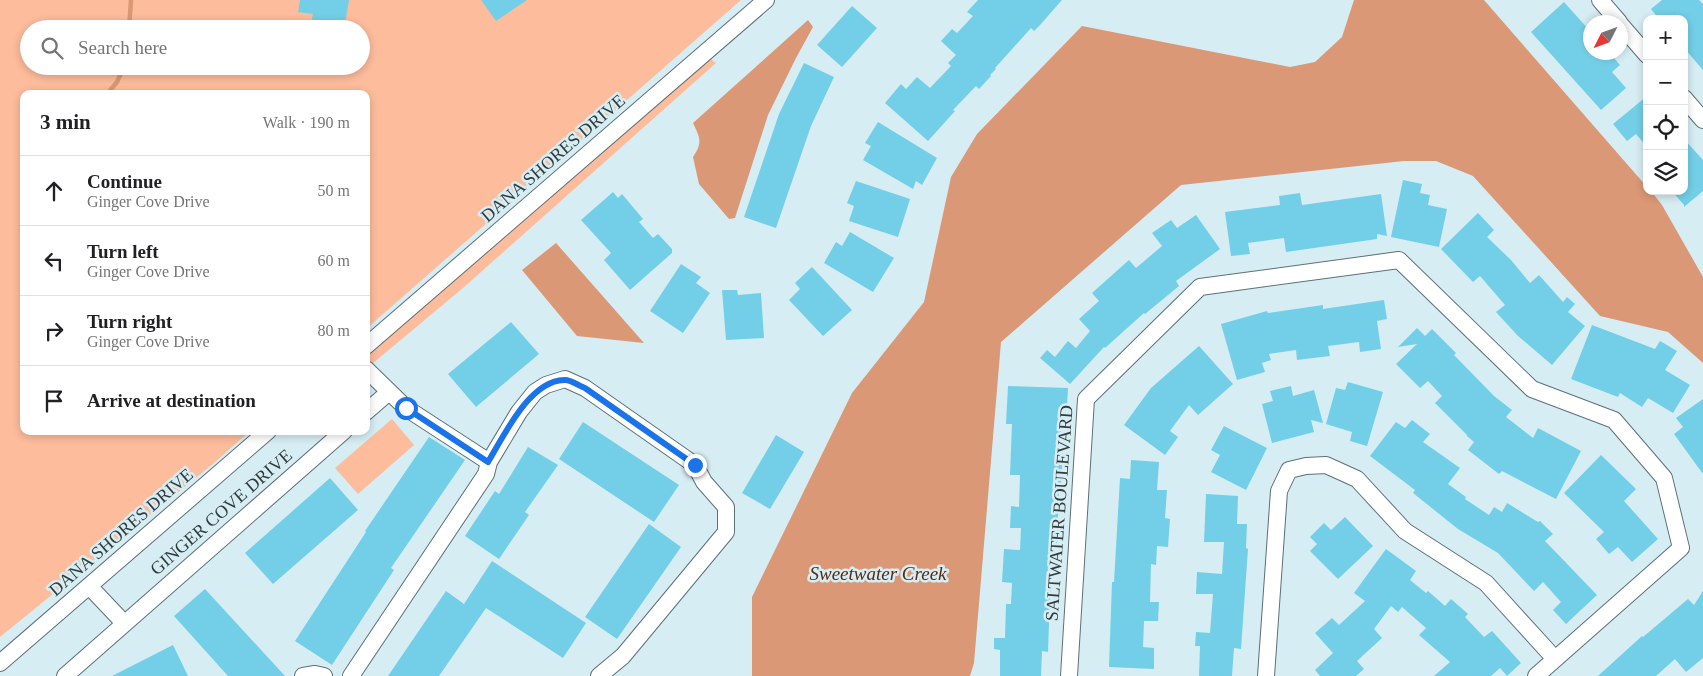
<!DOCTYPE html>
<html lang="en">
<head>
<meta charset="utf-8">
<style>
  :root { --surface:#fff; --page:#f6f6f6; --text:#202124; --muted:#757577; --line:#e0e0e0 }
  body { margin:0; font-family:Georgia,serif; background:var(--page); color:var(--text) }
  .controls { position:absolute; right:15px; top:15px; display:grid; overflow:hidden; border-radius:10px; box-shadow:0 2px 8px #0003 }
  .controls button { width:45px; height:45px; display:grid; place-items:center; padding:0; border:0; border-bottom:1px solid var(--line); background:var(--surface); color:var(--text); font:25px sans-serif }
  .compass { position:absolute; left:1583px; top:15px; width:45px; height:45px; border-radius:50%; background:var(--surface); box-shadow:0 2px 8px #0003; rotate:228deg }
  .stop { position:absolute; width:15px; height:15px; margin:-11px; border:4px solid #1a73e8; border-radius:50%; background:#fff }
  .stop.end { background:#1a73e8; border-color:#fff; box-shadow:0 1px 5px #0008 }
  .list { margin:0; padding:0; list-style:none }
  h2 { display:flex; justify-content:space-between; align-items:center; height:65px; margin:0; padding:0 20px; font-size:21px }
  h2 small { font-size:16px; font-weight:400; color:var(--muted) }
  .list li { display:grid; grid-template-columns:32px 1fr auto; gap:15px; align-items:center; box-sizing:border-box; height:70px; padding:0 20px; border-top:1px solid var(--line) }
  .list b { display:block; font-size:19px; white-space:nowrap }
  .list p { margin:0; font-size:16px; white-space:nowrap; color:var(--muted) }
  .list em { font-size:16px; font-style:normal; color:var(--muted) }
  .icon { flex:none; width:28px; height:28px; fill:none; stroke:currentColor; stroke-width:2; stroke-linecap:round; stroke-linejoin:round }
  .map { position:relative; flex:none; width:1703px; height:676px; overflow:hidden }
  .search { position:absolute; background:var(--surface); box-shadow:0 2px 8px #0003; left:20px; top:20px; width:350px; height:55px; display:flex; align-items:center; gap:12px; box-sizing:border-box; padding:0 18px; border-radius:28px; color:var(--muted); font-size:19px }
  .panel { position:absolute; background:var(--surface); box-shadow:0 2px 8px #0003; left:20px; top:90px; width:350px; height:345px; border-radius:10px }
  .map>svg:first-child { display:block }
  .green { fill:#fdbc9c; fill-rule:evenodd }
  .water { fill:#db9876 }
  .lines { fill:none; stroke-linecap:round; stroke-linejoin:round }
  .stream { stroke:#db9876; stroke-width:4.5 }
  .building { fill:#73cfe7 }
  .minor-casing { stroke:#5c7176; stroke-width:18 }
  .minor { stroke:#fff; stroke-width:16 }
  .route { stroke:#1a73e8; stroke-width:6 }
  .labels { text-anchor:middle; stroke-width:5; stroke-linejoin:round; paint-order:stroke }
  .street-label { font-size:18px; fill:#313b3d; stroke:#d6edf3 }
  .water-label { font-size:19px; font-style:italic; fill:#572b13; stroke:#d6edf3 }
</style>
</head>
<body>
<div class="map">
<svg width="1703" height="676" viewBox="0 0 1703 676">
  <rect width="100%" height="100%" fill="#d6edf3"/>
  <path class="green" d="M0,0h741l-375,329v-235h-342v337h226l-36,32 -214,174zM29,29h332v37h-332z
    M709,58l7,5 -253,225 -91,76 -6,-6v-3z
    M392,419l22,26 -56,49 -23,-26z"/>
  <path class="water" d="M1354,0h130l163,187v4h4l11,14 41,72v86l-35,-31 -68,-16 -127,-140 -37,-15h-32l-223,24 -180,157 -27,321 -4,13h-218v-79l100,-204 72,-91 27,-125 26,-43 105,-108 208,41 25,-5 27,-25z
    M808,20l5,7 -17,31 -28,57 -33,103 -6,1 -30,-35 -6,-27c10,-15 7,-19 0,-34z
    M556,243l88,100 -67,-7 -55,-66z"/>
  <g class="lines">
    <path class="stream" d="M129,29l2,-29
      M107,94l10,-12 7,-16"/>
  </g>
  <path class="building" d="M300,0h49l-4,24 -8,-2 -2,7h-18l1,-5 -7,-1 2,-9 -15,-2z
    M481,0h46l-31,21z
    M978,0h84l-22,25 -6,6 -3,-3 -36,40 1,1 -6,6 1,1 -12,13 -3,-3 -23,24 2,1 -27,30 -43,-38 16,-19 5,5 11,-12 13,11 21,-22 -3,-3 8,-8 -15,-14 11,-12 5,4 16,-17 -6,-4z
    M1662,0h37l4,4v66l-19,-22v-29h-25l-8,-10z
    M1564,2l26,29v21h19l11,13 -8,7 14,16 -25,22 -70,-78z
    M852,6l25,22 -35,39 -25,-22z
    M804,63l30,14 -23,49 -35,102 -32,-11 35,-103z
    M1647,96v51l-11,-13 -9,7 -14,-17z
    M878,122l59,36 -15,27 -6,-4 -3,8 -50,-29 8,-14 -6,-3z
    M1684,139l19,21v31l-19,16v-2l-12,-14h12z
    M1403,180l19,4 -2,9 10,2 -2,10 19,4 -8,38 -48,-10z
    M856,181l54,18 -12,38 -49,-16 5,-15 -7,-3z
    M613,192l5,6 4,-4 21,25 -4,3 14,16 5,-4 14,15v4l-42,37 -26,-30 7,-7 -30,-33z
    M1300,193l2,12 79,-11 6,42 -10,-2v5l-91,13 -2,-14 -36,5 2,11 -19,2 -6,-44 55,-7 -1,-9z
    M1478,213l16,17 -7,7 24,23 19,23 9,-8 24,27 4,-5 8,7 -7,8 17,14 -33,39 -34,-29 -22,-24 9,-7 -25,-29 -7,6 -32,-33z
    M1196,215l24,34 -44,32 3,5 -34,28 -1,-1 -39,35 -1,-1 -34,37 -30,-26 7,-8 8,7 13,-16 8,7 14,-17 -11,-12 20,-18 -7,-8 37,-33 7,8 26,-22 -10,-13 19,-13 6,8z
    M850,232l44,26 -21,34 -49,-29 12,-21 6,4z
    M681,264l20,13 -5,6 14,10 -27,40 -33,-22z
    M812,267l40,43 -29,26 -34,-36 11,-11 -5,-6z
    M722,290h15l1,5 23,-2 3,45 -38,2z
    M1384,300l3,19 -10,2 4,28 -21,3 -1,-10 -31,4 2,10 -33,4 -1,-10 -27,4 2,6 -9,3 3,9 -28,8 -16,-56 46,-13 1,2 55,-8v4z
    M511,322l28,32 -63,53 -28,-33z
    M1592,325l63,24 5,-8 17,10 -12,19 25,15 -17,28 -25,-15 -6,9 -22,-14 -2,4 -47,-18z
    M1417,328l8,8 7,-7 24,24 -2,2 40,41 18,14 -6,7 27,21 5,-10 43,23 -25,48 -54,-28 -3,3 -31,-24 6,-8 -7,-6v-1l-32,-32 7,-7 -14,-15 -8,7 -24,-24 21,-20 -19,3z
    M1199,346l34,38 -35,31 -9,-10 -19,26 8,6 -13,18 -41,-30 27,-37z
    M1348,382l35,10 -16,54 -17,-5 2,-9 -26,-8 10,-36 9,2z
    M1008,386l60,2 -1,19h-5l-2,36h3l-2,45h-2l-2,55h-2l-5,54 -2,55 -6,-1 -1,25h-41v-26l-6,-1v-11h11l1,-34h5l1,-21 -10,-1 2,-33 16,1 1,-22h-11l1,-22 8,1 1,-32h-10l2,-51h-6z
    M1291,386l2,10 21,-6 9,33 -12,-3 3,12 -42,11 -10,-39 11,-3 -3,-10z
    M1703,399v75l-29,-40 9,-7 -7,-9z
    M1412,420l18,14 -7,8 37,26 -12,16 18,13 -1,2 24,16 5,-8 8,5 5,-9 31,19 2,-1 13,13 -8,7 52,54 -31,29 -13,-14 8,-8 -18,-20 -9,9 -36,-38 -40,-24 -45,-36 2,-3 -45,-34 26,-34 9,6z
    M583,422l96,63 -25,37 -95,-63z
    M1224,426l43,22 -21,42 -35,-18 9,-17 -9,-5z
    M776,435l28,17 -34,57 -28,-16z
    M429,437l36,23 -74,108 3,2 -62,95 -37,-24 71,-109 -1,-1z
    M528,447l30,18 -33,47 4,3 -30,44 -34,-23 30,-45 4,3z
    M1601,455l35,34 -12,12 34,38 -26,23 -14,-15 -9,7 -13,-15 8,-7 -40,-39z
    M1131,460l28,2 -2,28h10l-2,28 5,1 -2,28 -11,-1 -1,19 -5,-1 -1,38h9l-1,19h-14l-1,26 11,1v21l-45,-2 3,-85h2l6,-104 10,1z
    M330,478l28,32 -85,74 -28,-31z
    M1206,494l32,2 -1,28h10l-1,24 2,1 -7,100 -7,-1 -2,28h-33l1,-30h-5l1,-14 14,1 3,-39h-17l1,-22 25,2 2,-32h-20z
    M1345,517l28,29 -35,33 -28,-28 7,-7 -7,-7 14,-14 7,7z
    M649,524l32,23 -64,92 -32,-22z
    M1386,549l30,22 -6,9 16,13 2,-2 17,15 6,-7 17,15 -3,3 19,20 8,-6 29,32 -14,13 -7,-8 -9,8h-57l16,-14 -31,-27 7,-7 -24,-21 -4,5 -7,-6 -17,23 8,9 -25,23 7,8 -8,7h-36l-5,-6 18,-17 -18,-20 17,-15 7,7 26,-24 -11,-8z
    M492,561l94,62 -23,35 -77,-50 -47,68h-51l58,-85 18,13z
    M205,589l80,87h-57l-54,-60z
    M1703,591v67l-17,14 -11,-13 -19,17h-58l44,-40 1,1 45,-38 6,6z
    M173,645l15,31h-76z"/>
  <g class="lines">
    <defs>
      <path id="minor" d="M1600,0l19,22
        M1620,24l27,31
        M1684,98l19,22
        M366,346l400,-346
        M366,369l40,39 83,54
        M366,412l23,-20
        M89,586l35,37
        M0,663l268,-232
        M65,676l279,-245
        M303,676l12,-2 9,2
        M351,676l135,-202 3,-12 30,-50 16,-20 11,-7 19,-6 20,9 110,77 9,17 22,25v25l-103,124 -24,20
        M1069,676l17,-277 114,-112 199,-27 133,129 82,31 50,58 17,70 -145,128
        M1266,676l13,-185 10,-21 17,-4 20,-1 31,14 48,52 81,52 69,76"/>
    </defs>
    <use href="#minor" class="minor-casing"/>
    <use href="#minor" class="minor"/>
  </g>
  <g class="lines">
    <path class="route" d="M406,408l82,54c16,-26 41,-81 76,-82 6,-1 15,6 21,8l110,77"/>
  </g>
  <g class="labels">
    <g class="street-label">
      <text transform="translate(553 158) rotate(-41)" y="6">DANA SHORES DRIVE</text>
      <text transform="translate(221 512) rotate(-41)" y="6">GINGER COVE DRIVE</text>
      <text transform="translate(1059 513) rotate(-86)" y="6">SALTWATER BOULEVARD</text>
      <text transform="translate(121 532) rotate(-41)" y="6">DANA SHORES DRIVE</text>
    </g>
    <g class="water-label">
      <text x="878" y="580">Sweetwater Creek</text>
    </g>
  </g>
</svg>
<div class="controls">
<button>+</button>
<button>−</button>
<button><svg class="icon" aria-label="locate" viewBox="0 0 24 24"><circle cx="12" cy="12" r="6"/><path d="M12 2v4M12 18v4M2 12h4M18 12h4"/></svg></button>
<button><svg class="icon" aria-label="layers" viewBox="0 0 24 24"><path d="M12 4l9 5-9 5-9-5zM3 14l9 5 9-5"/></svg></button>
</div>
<svg class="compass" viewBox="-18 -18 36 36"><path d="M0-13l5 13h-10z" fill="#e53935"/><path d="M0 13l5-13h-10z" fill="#757577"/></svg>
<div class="stop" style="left:406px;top:408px"></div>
<div class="stop end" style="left:695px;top:465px"></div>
<div class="search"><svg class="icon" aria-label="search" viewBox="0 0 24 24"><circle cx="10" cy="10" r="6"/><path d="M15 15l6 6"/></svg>Search here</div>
<section class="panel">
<h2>3 min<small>Walk · 190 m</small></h2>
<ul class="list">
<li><svg class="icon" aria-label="ahead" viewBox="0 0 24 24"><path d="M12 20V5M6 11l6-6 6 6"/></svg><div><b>Continue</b><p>Ginger Cove Drive</p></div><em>50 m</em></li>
<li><svg class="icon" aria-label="left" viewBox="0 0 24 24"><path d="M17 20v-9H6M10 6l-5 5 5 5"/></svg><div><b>Turn left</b><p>Ginger Cove Drive</p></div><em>60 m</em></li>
<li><svg class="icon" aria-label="right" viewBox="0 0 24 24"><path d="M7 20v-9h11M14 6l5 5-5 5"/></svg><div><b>Turn right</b><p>Ginger Cove Drive</p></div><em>80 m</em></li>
<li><svg class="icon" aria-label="arrive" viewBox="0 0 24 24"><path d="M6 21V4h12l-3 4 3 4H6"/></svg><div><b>Arrive at destination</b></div></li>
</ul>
</section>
</div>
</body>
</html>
